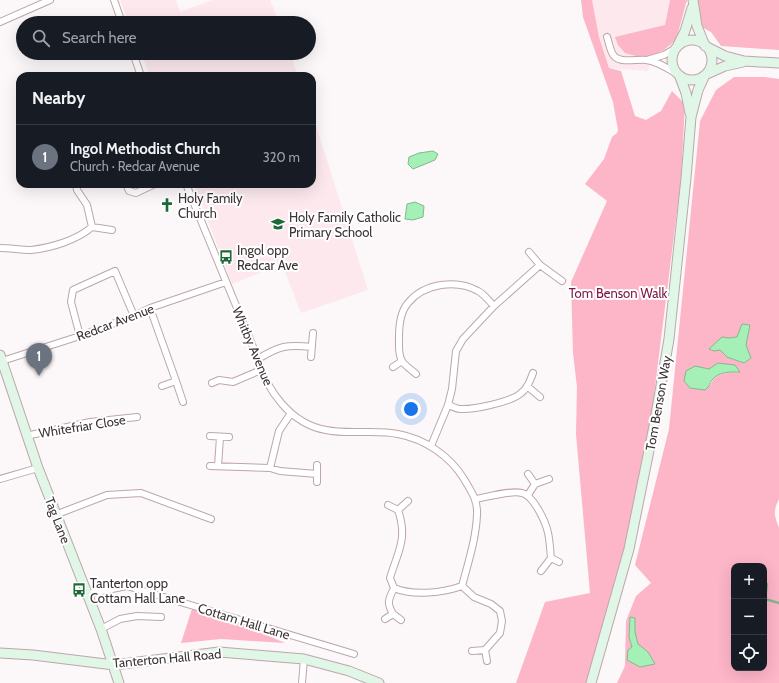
<!DOCTYPE html>
<html lang="en">
<head>
<meta charset="utf-8">
<style>
  :root { --surface:#171b24; --page:#242831; --text:#f1f3f6; --muted:#9ea1a6; --line:#363941; --accent:#7c3aed }
  body { margin:0; font-family:Cabin,sans-serif; background:var(--page); color:var(--text) }
  .controls { position:absolute; right:12px; bottom:12px; display:grid; overflow:hidden; border-radius:8px; box-shadow:0 4px 16px #0002 }
  .controls button { width:36px; height:36px; display:grid; place-items:center; padding:0; border:0; border-bottom:1px solid var(--line); background:var(--surface); color:var(--text); font:20px sans-serif }
  .you { position:absolute; left:411px; top:409px; width:14px; height:14px; margin:-10px; border:3px solid #fff; border-radius:50%; background:#1a73e8; box-shadow:0 0 0 6px #1a73e833 }
  .badge { display:grid; place-items:center; width:26px; height:26px; border-radius:50%; background:var(--accent); color:#fff; font-size:13px; font-weight:700 }
  .pin { position:absolute; translate:-50% -33px; filter:drop-shadow(0 1px 2px #0008) }
  .pin::after { content:''; position:absolute; top:21px; width:14px; height:12px; background:inherit; clip-path:polygon(0 0,100% 0,50% 100%) }
  .list { margin:0; padding:0; list-style:none }
  h2 { display:flex; justify-content:space-between; align-items:center; height:52px; margin:0; padding:0 16px; font-size:17px }
  h2 small { font-size:13px; font-weight:400; color:var(--muted) }
  .list li { display:grid; grid-template-columns:26px 1fr auto; gap:12px; align-items:center; box-sizing:border-box; height:64px; padding:0 16px; border-top:1px solid var(--line) }
  .list b { display:block; font-size:15px; white-space:nowrap }
  .list p { margin:0; font-size:13px; white-space:nowrap; color:var(--muted) }
  .list em { font-size:13px; font-style:normal; color:var(--muted) }
  .icon { flex:none; width:22px; height:22px; fill:none; stroke:currentColor; stroke-width:2; stroke-linecap:round; stroke-linejoin:round }
  .map { position:relative; flex:none; width:779px; height:683px; overflow:hidden }
  .search { position:absolute; background:var(--surface); box-shadow:0 4px 16px #0002; left:16px; top:16px; width:300px; height:44px; display:flex; align-items:center; gap:10px; box-sizing:border-box; padding:0 14px; border-radius:22px; color:var(--muted); font-size:15px }
  .panel { position:absolute; background:var(--surface); box-shadow:0 4px 16px #0002; left:16px; top:72px; width:300px; height:116px; border-radius:12px }
  .map>svg:first-child { display:block }
  .built { fill:#fce8ed }
  .green { fill:#fdb5c8; fill-rule:evenodd }
  .water { fill:#a4f0b6; stroke:#85b78f }
  .lines { fill:none; stroke-linecap:round; stroke-linejoin:round }
  .stream { stroke:#85b78f; stroke-width:2.5 }
  .street-casing { stroke:#bda6ab; stroke-width:8 }
  .secondary-casing { stroke:#bda6ab; stroke-width:11 }
  .street { stroke:#fff; stroke-width:6 }
  .secondary { stroke:#e0f6e6; stroke-width:9 }
  .labels { text-anchor:middle; stroke-width:4; stroke-linejoin:round; paint-order:stroke }
  .poi-label { font-size:13px; fill:#3c3335; stroke:#fff; text-anchor:start }
  .park-label { font-size:13px; fill:#7c153f; stroke:#fff }
  .street-label { font-size:13px; fill:#3c3335; stroke:#fff }
</style>
</head>
<body>
<div class="map">
<svg width="779" height="683" viewBox="0 0 779 683">
  <rect width="100%" height="100%" fill="#fcf7f8"/>
  <path class="built" d="M120,0h56l4,12 33,-12h57l9,23h-150z
    M592,0h78l-6,30 -12,26 -4,15 -39,-3 -10,-31z
    M141,53h149l8,23h-148z
    M312,113l56,177 -67,23 -19,-49 -50,20 -38,-100h118z"/>
  <path class="green" d="M581,0h11l7,37 10,31 12,3 14,45 11,4 15,-9 11,-20 13,13 -4,75 -31,248 -24,125 -40,131h-70l29,-81 45,-9 -14,-159 1,-47 -4,-34 -2,-71 36,-81 -22,-17 19,-25 8,-22 5,-4 1,-3 -5,-28 -30,-85z
    M670,0h17l-11,40 -12,10 -12,6h-16l-11,-3 -7,-8 -3,-8 50,-12z
    M697,0h82v50l-58,-4 -10,-14 -15,-8z
    M734,77h31l14,2v420c-6,12 -5,16 0,29v155h-162l8,-17 1,-45 10,-25 15,-13 -16,-18 34,-136 31,-308 16,-31zM737,337l9,8 5,13 -7,5 -17,-6 -7,-7 9,-12zM695,366l14,3 30,3c-12,1 -24,0 -29,14zM734,566h30v102h-30zM630,617l5,1v14l3,12 10,8 -20,-2 4,-3 -3,-10z
    M192,609l42,12 51,22 -64,-4 -40,4z"/>
  <path class="water" d="M433,151l5,3 -3,6 -22,9 -5,-5 1,-7 10,-4z
    M415,202l9,4 -1,11 -10,3 -8,-1 2,-15z
    M742,324l8,1 -4,20 5,13 -7,5 -17,-6 -7,-7 -6,1 -5,-2 13,-12 7,1 8,-1z
    M718,363l17,2 5,7c-9,0 -21,-1 -28,8 -3,4 -1,5 -7,10l-15,-2 -6,-7 2,-10 9,-5 14,3z
    M630,617l5,1v14l3,12 10,8 7,12 -15,3 -13,-7 1,-10 4,-3 -3,-10z"/>
  <g class="lines">
    <path class="stream" d="M767,584l-2,15 14,4"/>
    <defs>
      <path id="street" d="M114,0l8,23
        M0,22l50,-22
        M607,37c2,5 3,16 8,20 7,6 22,2 31,3 11,1 21,8 31,14
        M133,53l8,23
        M647,60l17,-5 12,-7
        M126,184l3,7 7,2 19,-9
        M186,184l72,175c9,32 33,65 68,71 23,5 49,-1 72,4 27,5 52,22 66,45 7,12 14,21 13,36 -1,24 -9,48 -15,71l12,11 17,7 9,7 2,10 -2,12 -15,17 2,11
        M92,227l20,3
        M0,248c10,0 21,2 31,2 20,-2 46,-10 61,-23l-5,-22 -10,-15 -1,-6
        M529,252l11,13 22,16
        M150,308l26,73
        M80,336l-9,-34 2,-12 42,-19 19,45
        M311,357l2,-24
        M258,359c21,-13 29,-15 54,-12
        M2,361l78,-25 54,-20 16,-8 76,-26
        M393,367l9,-6
        M416,374c-4,-4 -11,-8 -14,-13 -4,-6 -3,-17 -3,-24 0,-12 1,-25 9,-34 16,-20 49,-24 70,-12 6,3 11,10 16,15
        M212,383l7,-3 14,2 28,-12
        M162,386l14,-5 7,21
        M527,386l13,11
        M448,405c4,1 8,4 12,4 13,1 50,-7 60,-15 7,-5 10,-13 13,-21
        M26,436l64,-14 47,-5
        M210,436l19,1
        M431,446l17,-41 4,-16 4,-38 7,-12 31,-33 46,-41
        M210,466l60,2 10,3 37,3
        M218,466l2,-29
        M270,468l9,-37 12,-18
        M528,474l7,10 -7,11
        M0,479l38,-11
        M317,482v-17
        M535,484l14,-5
        M476,499c12,-2 34,-9 46,-6 11,2 24,29 26,40 2,8 2,17 3,25l-10,13
        M398,510l10,-9
        M55,515l52,-20 34,-2 70,26
        M551,558l8,4
        M394,588c19,8 49,5 68,-2
        M87,594l40,-8 227,68
        M393,614l8,6
        M385,619l8,-5c-7,-12 -4,-15 1,-26l-4,-10c8,-27 18,-39 8,-68l-10,-5
        M101,629l19,-10 17,-3 24,1
        M472,651l13,-1
        M302,683l2,-24"/>
      <path id="secondary" d="M693,0l4,26 8,20
        M672 60a20 20 0 1 1 40 0a20 20 0 1 1-40 0Z
        M678,45l7,-14 7,-23
        M707,47l18,9 19,5 35,2
        M707,74l18,-8 18,-4
        M680,77l6,16 4,20
        M0,355l38,113 63,161 18,54
        M0,653l33,2 81,10 105,-13 85,7 45,12 30,12
        M591,683l38,-134 25,-123 15,-87 17,-161 5,-61 7,-27 6,-13"/>
    </defs>
    <use href="#street" class="street-casing"/>
    <use href="#secondary" class="secondary-casing"/>
    <use href="#street" class="street"/>
    <use href="#secondary" class="secondary"/>
  </g>
  <defs>
    <symbol id="church-bare" viewBox="-9 -9 18 18"><path d="M-1.2-6h2.4v3.5h3.3v2.4h-3.3V6h-2.4V-.1h-3.3v-2.4h3.3Z" fill="#1d6938" stroke="#fff" stroke-width="2.5" paint-order="stroke"/></symbol>
    <symbol id="school-bare" viewBox="-9 -9 18 18"><path d="M0-5L7-2L0 1L-7-2ZM-4 1L0 2.5L4 1V4Q0 6-4 4Z" fill="#1d6938" stroke="#fff" stroke-width="2.5" paint-order="stroke"/></symbol>
    <symbol id="bus-bare" viewBox="-9 -9 18 18"><path d="M-5-6H5V4H4V6H2V4H-2V6H-4V4H-5ZM-3.5-4V0h7V-4ZM-3.5 1.2v1.5H-2V1.2ZM2 1.2v1.5H3.5V1.2Z" fill="#1d6938" stroke="#fff" stroke-width="2.5" paint-order="stroke"/></symbol>
  </defs>
  <g fill-rule="evenodd">
    <use href="#church-bare" x="157" y="195" width="20" height="20"/>
    <use href="#school-bare" x="268" y="214" width="20" height="20"/>
    <use href="#bus-bare" x="216" y="247" width="20" height="20"/>
    <use href="#bus-bare" x="69" y="580" width="20" height="20"/>
  </g>
  <g class="labels">
    <g class="poi-label">
      <text x="178" y="203">Holy Family<tspan x="178" dy="15">Church</tspan></text>
      <text x="289" y="222">Holy Family Catholic<tspan x="289" dy="15">Primary School</tspan></text>
      <text x="237" y="255">Ingol opp<tspan x="237" dy="15">Redcar Ave</tspan></text>
      <text x="90" y="588">Tanterton opp<tspan x="90" dy="15">Cottam Hall Lane</tspan></text>
    </g>
    <g class="park-label">
      <text x="618" y="298">Tom Benson Walk</text>
    </g>
    <g class="street-label">
      <text transform="translate(115 322) rotate(-21)" y="5">Redcar Avenue</text>
      <text transform="translate(253 346) rotate(67)" y="5">Whitby Avenue</text>
      <text transform="translate(658 403) rotate(-80)" y="5">Tom Benson Way</text>
      <text transform="translate(82 426) rotate(-9)" y="5">Whitefriar Close</text>
      <text transform="translate(58 520) rotate(69)" y="5">Tag Lane</text>
      <text transform="translate(244 621) rotate(17)" y="5">Cottam Hall Lane</text>
      <text transform="translate(167 658) rotate(-5)" y="5">Tanterton Hall Road</text>
    </g>
  </g>
</svg>
<div class="controls">
<button>+</button>
<button>−</button>
<button><svg class="icon" aria-label="locate" viewBox="0 0 24 24"><circle cx="12" cy="12" r="6"/><path d="M12 2v4M12 18v4M2 12h4M18 12h4"/></svg></button>
</div>
<div class="you"></div>
<div class="pin badge" style="left:39px;top:376px;background:#6b7280">1</div>
<div class="search"><svg class="icon" aria-label="search" viewBox="0 0 24 24"><circle cx="10" cy="10" r="6"/><path d="M15 15l6 6"/></svg>Search here</div>
<section class="panel">
<h2>Nearby<small></small></h2>
<ul class="list">
<li><span class="badge" style="background:#6b7280">1</span><div><b>Ingol Methodist Church</b><p>Church · Redcar Avenue</p></div><em>320 m</em></li>
</ul>
</section>
</div>
</body>
</html>
